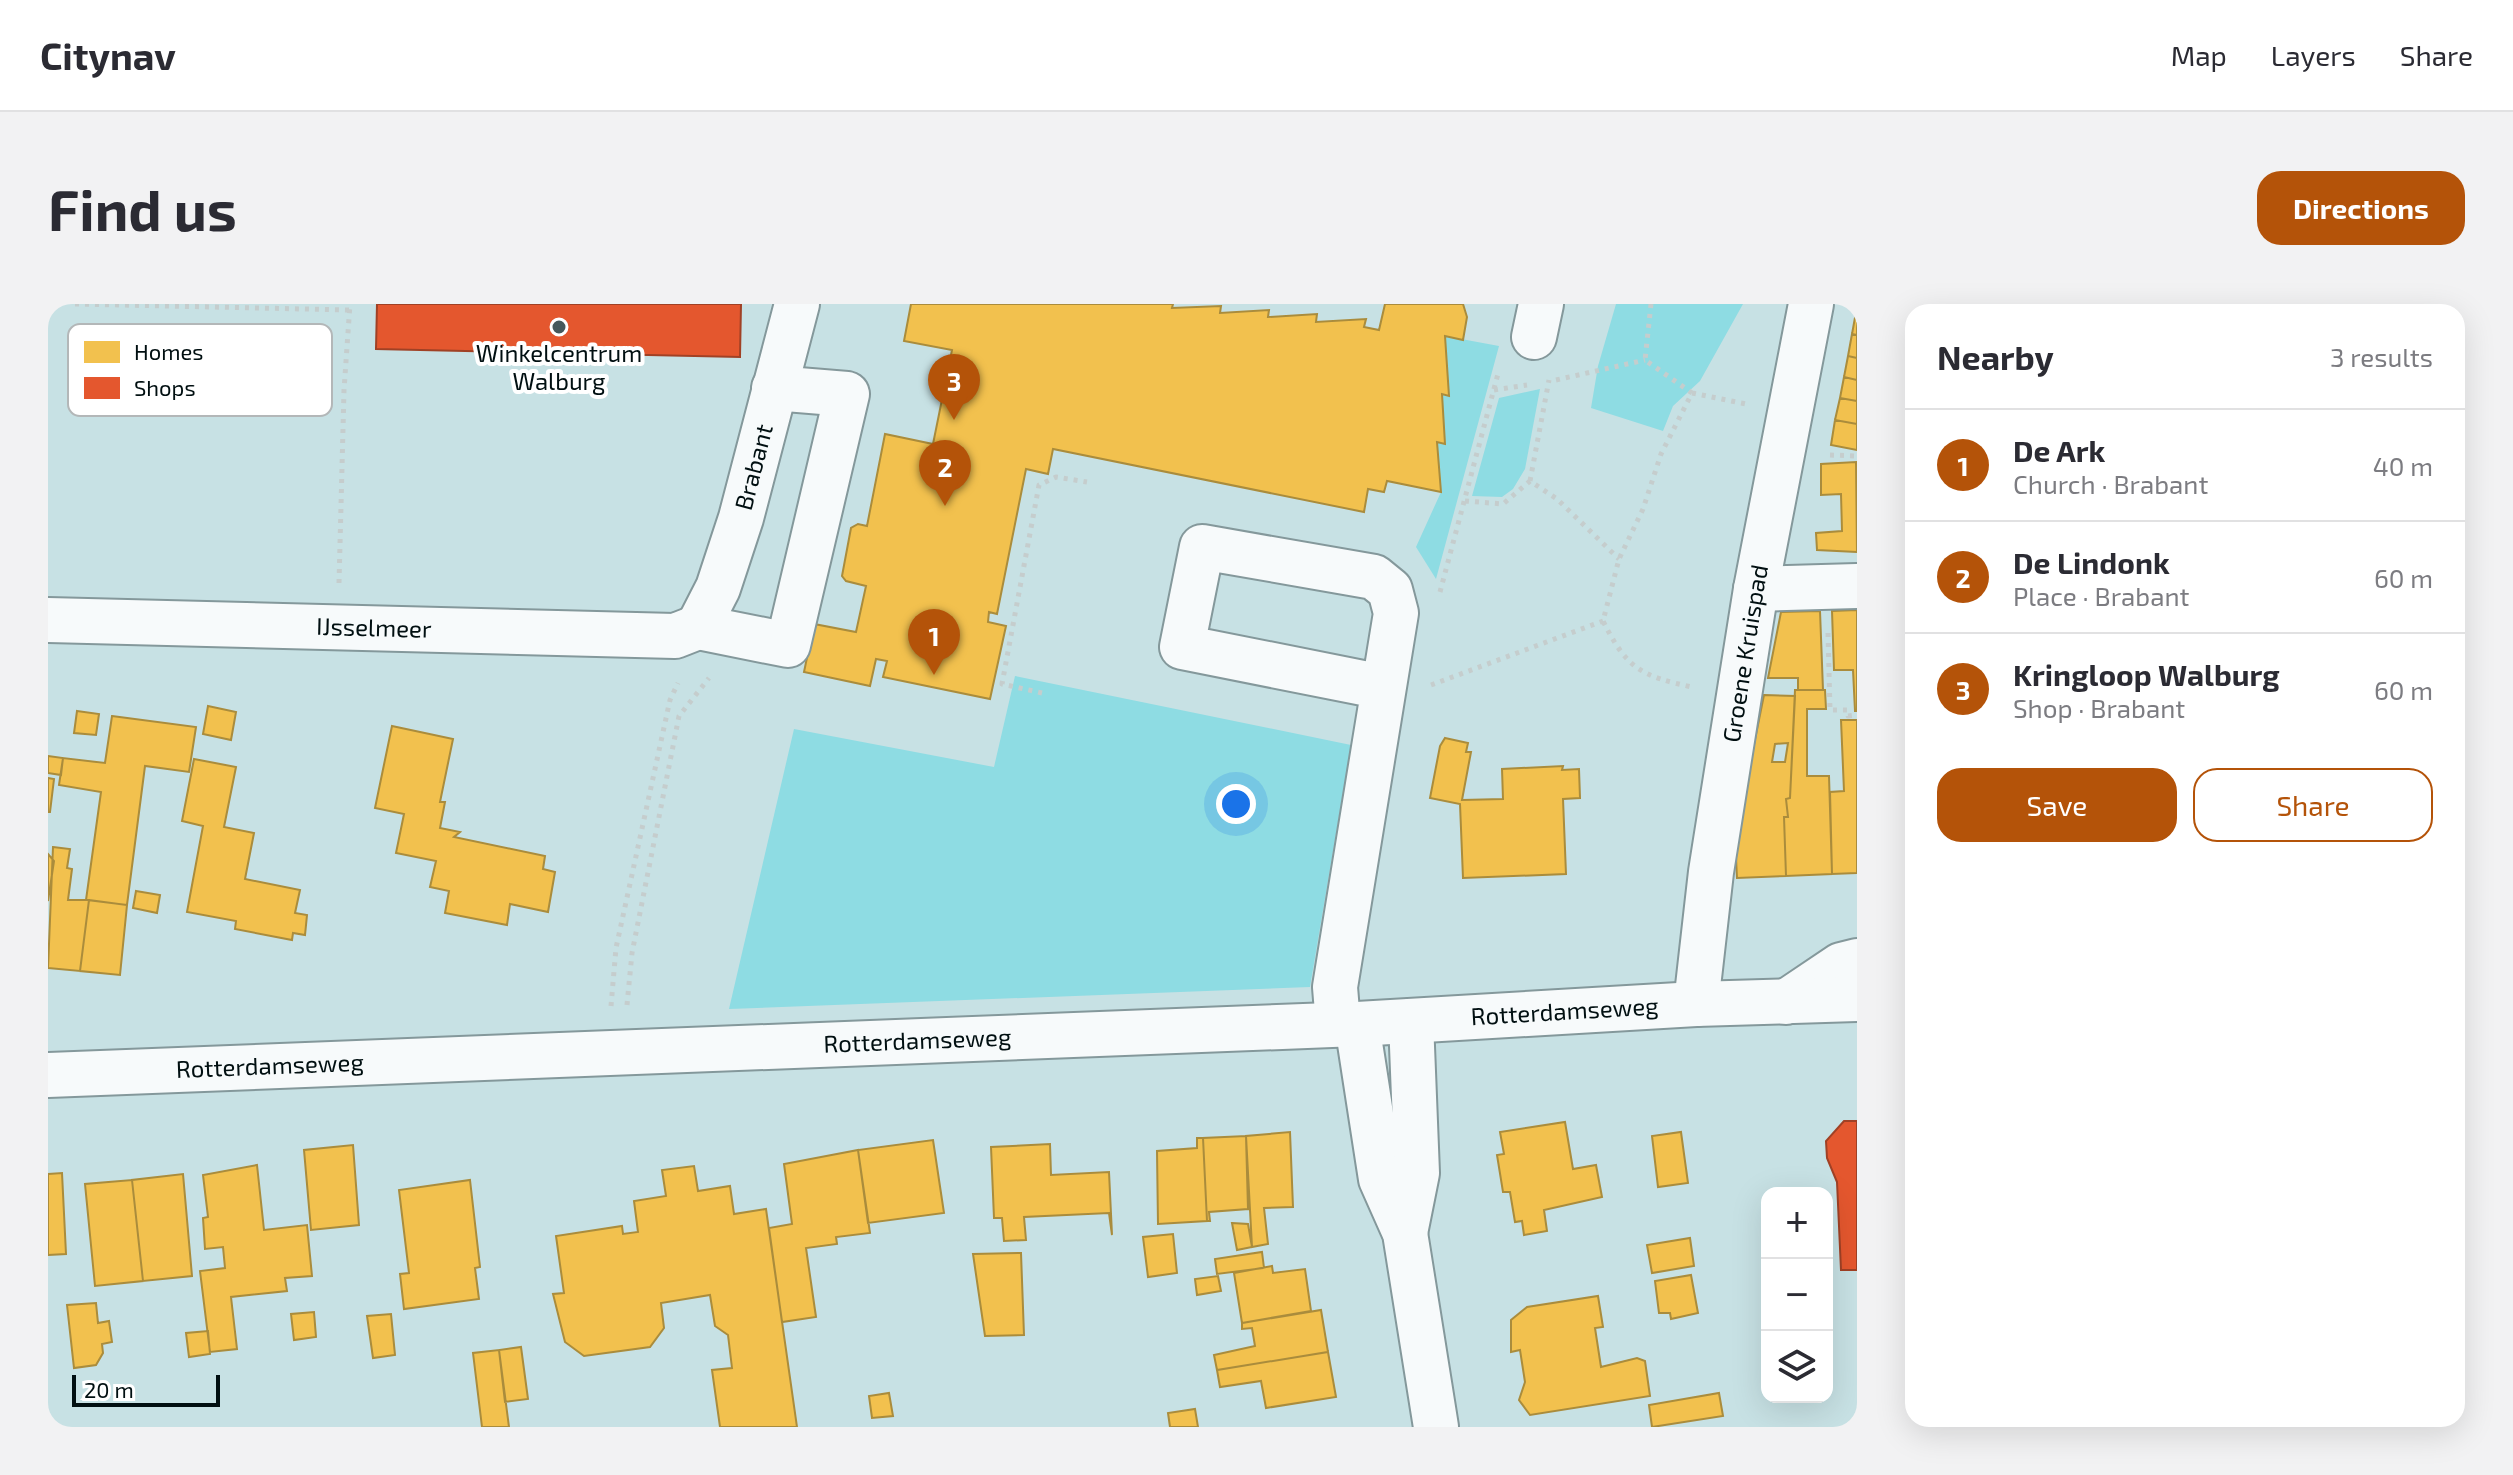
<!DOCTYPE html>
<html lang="en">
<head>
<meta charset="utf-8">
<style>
  :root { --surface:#fff; --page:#f2f2f3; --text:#2b2b33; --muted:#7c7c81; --line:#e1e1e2; --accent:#b45309 }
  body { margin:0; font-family:"Exo 2",sans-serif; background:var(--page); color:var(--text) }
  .controls { position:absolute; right:24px; bottom:24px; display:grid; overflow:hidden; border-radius:16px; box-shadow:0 8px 32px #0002 }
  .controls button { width:72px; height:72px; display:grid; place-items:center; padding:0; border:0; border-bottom:2px solid var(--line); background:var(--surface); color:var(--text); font:40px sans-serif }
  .scale { position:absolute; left:24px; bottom:20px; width:148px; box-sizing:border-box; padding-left:8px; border:4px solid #010f11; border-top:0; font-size:22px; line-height:28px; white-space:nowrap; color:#010f11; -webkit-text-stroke:6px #fff; paint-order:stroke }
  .you { position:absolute; left:1188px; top:500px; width:28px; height:28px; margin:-20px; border:6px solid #fff; border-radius:50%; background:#1a73e8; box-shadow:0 0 0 12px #1a73e833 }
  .badge { display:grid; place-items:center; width:52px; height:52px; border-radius:50%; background:var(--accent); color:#fff; font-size:26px; font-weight:700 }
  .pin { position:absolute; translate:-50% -66px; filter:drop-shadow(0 2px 4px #0008) }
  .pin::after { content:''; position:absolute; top:42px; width:28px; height:24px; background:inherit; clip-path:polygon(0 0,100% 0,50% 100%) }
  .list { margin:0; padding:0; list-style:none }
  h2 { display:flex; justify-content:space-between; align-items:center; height:104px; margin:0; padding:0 32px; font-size:34px }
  h2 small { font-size:26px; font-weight:400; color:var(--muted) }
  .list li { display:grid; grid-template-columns:52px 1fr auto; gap:24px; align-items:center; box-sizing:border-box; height:112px; padding:0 32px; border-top:2px solid var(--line) }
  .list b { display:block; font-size:30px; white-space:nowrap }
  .list p { margin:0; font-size:26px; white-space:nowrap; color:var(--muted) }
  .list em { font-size:26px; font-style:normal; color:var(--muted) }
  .actions { display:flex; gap:16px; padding:24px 32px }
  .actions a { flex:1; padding:18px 0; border:2px solid var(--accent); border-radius:24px; text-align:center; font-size:28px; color:var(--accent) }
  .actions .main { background:var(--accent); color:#fff }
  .icon { flex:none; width:44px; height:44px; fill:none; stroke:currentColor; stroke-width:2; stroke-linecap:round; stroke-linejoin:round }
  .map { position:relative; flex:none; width:1809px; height:1123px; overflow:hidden; border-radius:24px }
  header { display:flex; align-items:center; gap:48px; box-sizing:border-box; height:112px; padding:0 40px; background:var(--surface); border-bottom:2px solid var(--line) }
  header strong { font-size:38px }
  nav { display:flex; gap:44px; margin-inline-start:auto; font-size:28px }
  .intro { display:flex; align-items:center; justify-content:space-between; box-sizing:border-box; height:192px; padding:0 48px }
  h1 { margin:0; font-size:56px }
  .button { padding:20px 36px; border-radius:24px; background:var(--accent); color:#fff; font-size:28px; font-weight:700 }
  main { display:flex; gap:48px; padding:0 48px }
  aside { flex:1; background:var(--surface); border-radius:24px; box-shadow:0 8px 32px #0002 }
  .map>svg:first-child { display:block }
  .green { fill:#8edce3 }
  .homes { fill:#f2c14e; stroke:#aa8c3c; stroke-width:2; fill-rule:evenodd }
  .shops { fill:#e4572e; stroke:#a04125; stroke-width:2 }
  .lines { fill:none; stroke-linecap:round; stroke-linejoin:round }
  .minor-casing { stroke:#84989b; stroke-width:48 }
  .path { stroke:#c5cdcd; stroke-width:5; stroke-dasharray:4 6; stroke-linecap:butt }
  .minor { stroke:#f7fafb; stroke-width:44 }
  .poi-dot { fill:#46585b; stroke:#fff; stroke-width:3 }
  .labels { text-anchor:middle; stroke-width:8; stroke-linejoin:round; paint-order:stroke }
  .poi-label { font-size:24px; fill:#010f11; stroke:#fff }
  .street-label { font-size:24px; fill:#010f11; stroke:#fff }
  .key { fill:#fff; stroke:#b3b7b8; stroke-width:2 }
  .key-label { font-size:22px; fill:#010f11 }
</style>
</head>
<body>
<header>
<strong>Citynav</strong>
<nav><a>Map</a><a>Layers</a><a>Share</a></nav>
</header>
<div class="intro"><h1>Find us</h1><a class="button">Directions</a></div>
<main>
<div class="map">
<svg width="1809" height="1123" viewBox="0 0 1809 1123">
  <rect width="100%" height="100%" fill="#c7e1e4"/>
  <path class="green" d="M1568,0h127l-43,77 -27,25 -10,25 -72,-23 7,-42z
    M1397,32l54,10 -63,233 -20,-32 25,-55 -4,-50 5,-48 6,1z
    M1492,85l-15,80 -12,20 -11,8 -30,-1 27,-98z
    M967,372l336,69 -41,242 -581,22 65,-280 200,38z"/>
  <path class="homes" d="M863,0h262l-1,4 49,-2 -1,7 49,-3 -1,7 49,-3 -1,8 50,-3 -2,8 15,3 6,-26h78l4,13 -4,23 -18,-4 4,60 -7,-2 3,50 -8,-2 4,50 -54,-11 -3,11 -16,-3 -4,23 -311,-63 -5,25 -22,-5 -29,145 -8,-2 -1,10 18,4 -16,73 -107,-22 4,-16 -11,-2 -6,27 -66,-14 10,-48 42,8 10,-46 -20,-5 -4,-5 9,-48 7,-4 9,2 18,-92 48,10 19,-94 -48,-9z
    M1808,8l1,1v22l-5,-1z
    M1804,30l5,1v23l-9,-2z
    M1800,52l9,2v22l-13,-3z
    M1796,73l13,3v21l-17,-3z
    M1792,94l17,3v23l-22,-4z
    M1787,116l22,4v26l-26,-5z
    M1808,158l1,90 -40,-2 -1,-17 26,-2 -1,-37 -20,1v-31z
    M1809,306v101h-2l-2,-41h-19l-2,-59z
    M1772,307l3,79h-25v-12h-30l13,-66z
    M1747,386h30l1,19h-19v67h22l3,98 -46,2 -2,-59h4l-2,-18 4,-1z
    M1716,391l31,1 -5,102 -4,1 2,18h-4l2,59 -49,2 -2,-40zM1740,439l-3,19h-13l3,-18z
    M160,402l28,6 -5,28 -28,-6z
    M29,407l22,3 -3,21 -22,-2z
    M64,412l84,11 -7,45 -44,-6 -18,139 -41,-5 15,-108 -42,-7 4,-27 42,5z
    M1793,416h16v153l-25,1 -2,-82 14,-1z
    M344,422l61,13 -13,63h5l-5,26 20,4 -6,5 91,19 -2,13 12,3 -7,40 -38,-8 -3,21 -62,-12 4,-22 -19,-4 6,-26 -40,-8 8,-39 -29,-6z
    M1397,434l23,5 -2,9h5l-9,48 41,-1 -1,-30 61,-3 -1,4 17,-1 1,29 -17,1 3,75 -103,4 -3,-74 -30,-6 10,-52z
    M0,452l15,2 -2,17 -13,-2z
    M146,455l42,8 -12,60 30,6 -9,46 55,11 -5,23 12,2 -2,20 -12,-2 -1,7 -57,-11 1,-8 -49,-9 16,-86 -21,-5z
    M0,474l6,1 -4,33h-2z
    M5,543l17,2 -3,19 5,1 -4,31h21l-9,71 -32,-3z
    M0,550l6,7 -6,40z
    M88,587l24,4 -3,18 -24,-5z
    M41,596l38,5 -7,70 -40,-4z
    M1517,818l8,47 23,-4 6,32 -58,13 3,21 -23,4 -2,-14 -7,1 -5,-30h-7l-6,-37 7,-1 -4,-22z
    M1242,828l3,75 -29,1 4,36 -16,3 -6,-111z
    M1633,828l7,51 -30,4 -6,-51z
    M1198,832l2,73 -39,3 1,9h-3l-4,-83z
    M1149,834h6l4,83 -49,3 -1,-73 40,-3z
    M885,836l11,73 -76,10 -10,-73z
    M1002,840l1,31 58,-3 3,63 -3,-22 -85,4 2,23 -22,1 -2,-23h-8l-3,-71z
    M305,841l6,80 -48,5 -7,-80z
    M810,846l12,83 -34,4 1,7 -31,4 10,69 -34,5 -13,-94 23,-4 -8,-60z
    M209,861l7,65 43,-5 5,51 -27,2 2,13 -56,6 6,52 -27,3 -10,-81 25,-3 -2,-21 -18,2 -2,-31 5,-1 -5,-42z
    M646,862l4,25 32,-5 4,28 32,-5 31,218h-77l-8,-57 20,-2 -4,-33 -13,-9 -5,-31 -49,8 3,25 -14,19 -66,9 -19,-14 -12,-48 11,-1 -8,-57 66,-10 1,8 15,-2 -4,-31 32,-5 -4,-26z
    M14,869l4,81 -18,1v-81z
    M135,870l9,102 -49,5 -11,-101z
    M84,876l11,101 -48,5 -10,-102z
    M422,876l10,87 -5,1 4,31 -75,10 -4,-35 9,-1 -10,-83z
    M1184,919l16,1 4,23 -15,3z
    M1125,930l4,39 -29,4 -5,-40z
    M1642,934l4,28 -42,7 -5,-28z
    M1214,948l2,16 -47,6 -2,-15z
    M973,949l3,82 -39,1 -12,-82z
    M1224,962l1,7 32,-4 6,42 -69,12 -8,-50z
    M1643,971l7,38 -27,6 -1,-6h-11l-4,-32z
    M1170,972l3,15 -24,4 -2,-16z
    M1550,992l5,31 -8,1 6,39 36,-9 8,3 5,35 -120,19 -11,-15 6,-18 -5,-32 -9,2v-32l16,-13z
    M48,999l2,20 11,-2 3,21 -10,2 1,9 -7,12 -22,3 -7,-63z
    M1273,1006l7,42 -111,18 -3,-15 41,-9 -3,-18 -10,1v-6z
    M266,1008l2,25 -22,3 -3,-26z
    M343,1010l4,41 -22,3 -6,-42z
    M160,1027l2,23 -21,3 -3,-24z
    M473,1043l7,52 -23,3 -6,-52z
    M451,1046l10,77h-27l-9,-74z
    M1280,1048l8,45 -70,11 -5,-27 -41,6 -3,-17z
    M841,1089l4,23 -21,2 -3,-22z
    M1671,1089l4,23 -71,11 -3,-22z
    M1147,1105l3,18h-28l-2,-14z"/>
  <path class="shops" d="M329,0h364l-1,53 -364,-8z
    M1796,817h13v149h-16l-4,-88 -10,-24 -1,-17z"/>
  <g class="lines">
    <defs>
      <g id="minor">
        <path d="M1486,33l7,-33"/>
        <path d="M1708,285l101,-3"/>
        <path id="s1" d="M0,316l627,16 23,-9"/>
        <path d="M650,323l90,18 59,-251 -73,-6"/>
        <path id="s2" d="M650,323l20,-39 23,-70 56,-214"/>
        <path d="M1738,698l55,-37 16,-4"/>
        <path id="s3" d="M1648,700l15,-132 45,-283 55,-285"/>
        <path d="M1290,720l-3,-37 61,-374 -6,-23 -16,-13 -172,-30 -20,100 201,40"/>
        <path d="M1309,720l24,155 24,54 31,194"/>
        <path id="s4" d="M0,771l1309,-51 339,-20 161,-5"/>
        <path d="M1357,929l12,-60 -6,-152"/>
      </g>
    </defs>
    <use href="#minor" class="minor-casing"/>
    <path class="path" d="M27,0l275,6
      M1603,0l-6,56 47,33 -31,61 -18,55 -24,50 -16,62c24,48 38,55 89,66
      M1508,76l89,-20
      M1446,86l33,-5
      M1644,89l54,11
      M1782,151l27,1
      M1482,177l19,-101
      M1417,197l38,3 27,-23 27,18 62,60
      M291,279l5,-193 6,-86
      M1392,288l59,-222
      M1780,329l2,77h17l1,6 9,-1
      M1383,381l172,-64
      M994,389l-40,-9 37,-199 17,-8 31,5
      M579,701l5,-52 47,-237 30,-38
      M563,702l5,-58 54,-248 8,-17"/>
    <use href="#minor" class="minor"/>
  </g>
  <circle class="poi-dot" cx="511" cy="23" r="8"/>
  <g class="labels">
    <g class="poi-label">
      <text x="511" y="58">Winkelcentrum<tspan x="511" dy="28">Walburg</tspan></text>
    </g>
    <g class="street-label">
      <text dy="8" stroke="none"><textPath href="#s2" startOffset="170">Brabant</textPath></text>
      <text dy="8" stroke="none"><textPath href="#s1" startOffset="326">IJsselmeer</textPath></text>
      <text dy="8" stroke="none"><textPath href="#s3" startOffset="354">Groene Kruispad</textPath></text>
      <text dy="8" stroke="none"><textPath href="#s4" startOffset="1518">Rotterdamseweg</textPath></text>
      <text dy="8" stroke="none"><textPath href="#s4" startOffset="870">Rotterdamseweg</textPath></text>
      <text dy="8" stroke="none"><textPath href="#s4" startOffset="222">Rotterdamseweg</textPath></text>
    </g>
  </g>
  <rect x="20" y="20" width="264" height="92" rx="12" class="key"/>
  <rect x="36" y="37" width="36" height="22" fill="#f2c14e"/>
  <rect x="36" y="73" width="36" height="22" fill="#e4572e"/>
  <g class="key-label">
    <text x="86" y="56">Homes</text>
    <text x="86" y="92">Shops</text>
  </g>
</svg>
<div class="controls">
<button>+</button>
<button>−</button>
<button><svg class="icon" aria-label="layers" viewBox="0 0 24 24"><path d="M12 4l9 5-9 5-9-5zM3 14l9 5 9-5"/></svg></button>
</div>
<div class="scale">20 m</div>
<div class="you"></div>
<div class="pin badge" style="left:886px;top:371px">1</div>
<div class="pin badge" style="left:897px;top:202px">2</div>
<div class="pin badge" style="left:906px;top:116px">3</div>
</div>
<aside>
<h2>Nearby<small>3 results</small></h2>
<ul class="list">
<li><span class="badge">1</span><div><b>De Ark</b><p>Church · Brabant</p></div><em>40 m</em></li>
<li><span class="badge">2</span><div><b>De Lindonk</b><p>Place · Brabant</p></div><em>60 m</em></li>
<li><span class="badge">3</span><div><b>Kringloop Walburg</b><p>Shop · Brabant</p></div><em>60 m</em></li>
</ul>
<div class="actions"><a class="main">Save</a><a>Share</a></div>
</aside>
</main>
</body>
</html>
